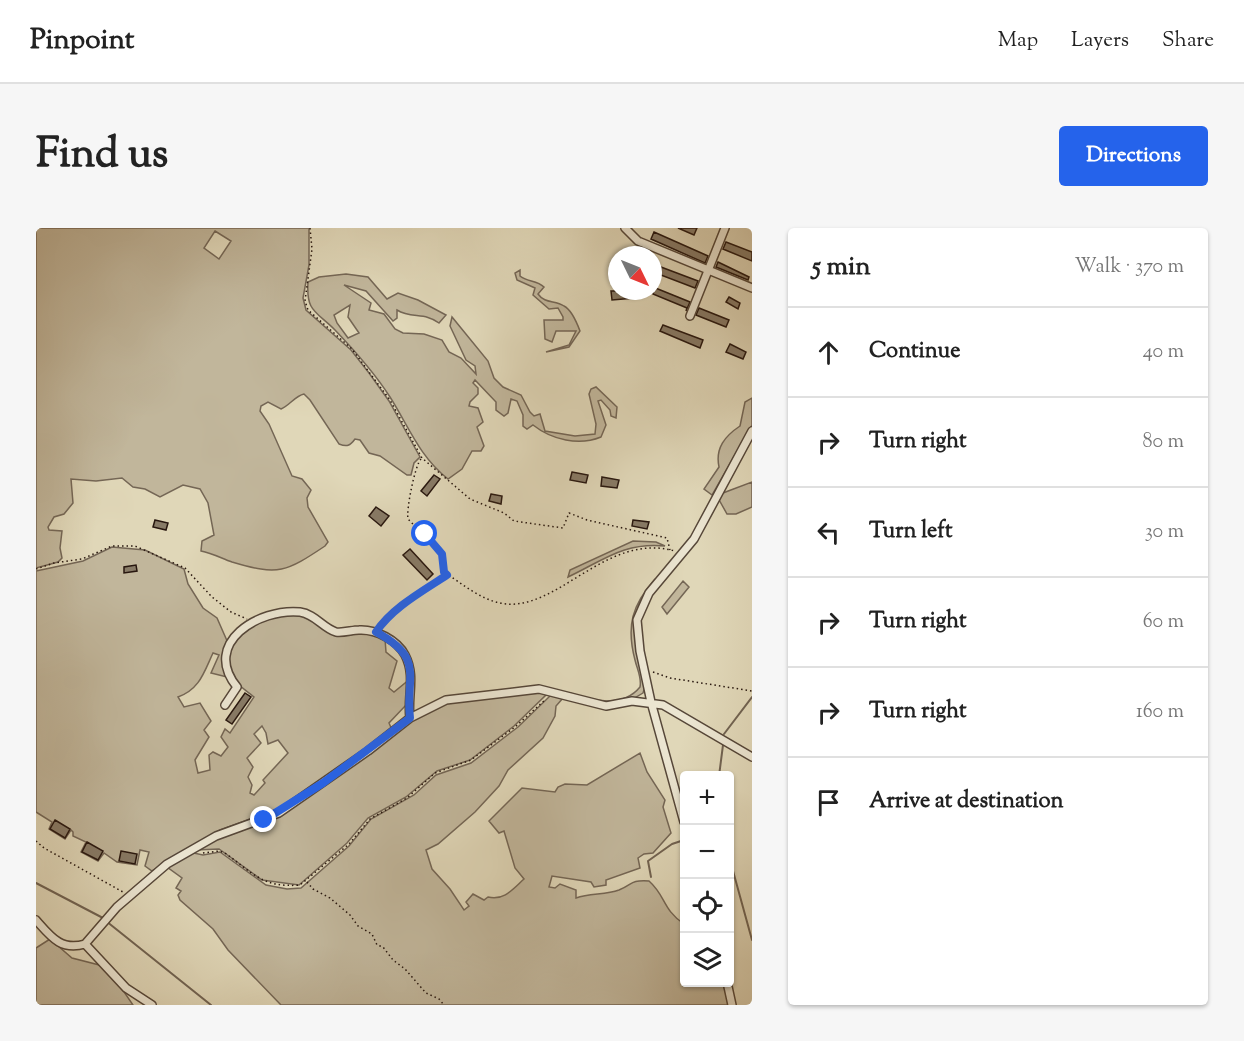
<!DOCTYPE html>
<html lang="en">
<head>
<meta charset="utf-8">
<style>
  :root { --surface:#fff; --page:#f6f6f6; --text:#222; --muted:#767676; --line:#e0e0e0; --accent:#2563eb }
  body { margin:0; font-family:"Sorts Mill Goudy",serif; background:var(--page); color:var(--text) }
  .controls { position:absolute; right:18px; bottom:18px; display:grid; overflow:hidden; border-radius:6px; box-shadow:0 2px 4px #0004 }
  .controls button { width:54px; height:54px; display:grid; place-items:center; padding:0; border:0; border-bottom:2px solid var(--line); background:var(--surface); color:var(--text); font:30px sans-serif }
  .compass { position:absolute; left:572px; top:18px; width:54px; height:54px; border-radius:50%; background:var(--surface); box-shadow:0 2px 4px #0004; rotate:133deg }
  .stop { position:absolute; width:18px; height:18px; margin:-14px; border:4px solid #2563eb; border-radius:50%; background:#fff }
  .stop.end { background:#2563eb; border-color:#fff; box-shadow:0 2px 6px #0008 }
  .list { margin:0; padding:0; list-style:none }
  h2 { display:flex; justify-content:space-between; align-items:center; height:78px; margin:0; padding:0 24px; font-size:26px }
  h2 small { font-size:20px; font-weight:400; color:var(--muted) }
  .list li { display:grid; grid-template-columns:39px 1fr auto; gap:18px; align-items:center; box-sizing:border-box; height:90px; padding:0 24px; border-top:2px solid var(--line) }
  .list b { display:block; font-size:22px; white-space:nowrap }
  .list em { font-size:20px; font-style:normal; color:var(--muted) }
  .icon { flex:none; width:33px; height:33px; fill:none; stroke:currentColor; stroke-width:2; stroke-linecap:round; stroke-linejoin:round }
  .map { position:relative; flex:none; width:716px; height:777px; overflow:hidden; border-radius:6px }
  header { display:flex; align-items:center; gap:36px; box-sizing:border-box; height:84px; padding:0 30px; background:var(--surface); border-bottom:2px solid var(--line) }
  header strong { font-size:28px }
  nav { display:flex; gap:33px; margin-inline-start:auto; font-size:21px }
  .intro { display:flex; align-items:center; justify-content:space-between; box-sizing:border-box; height:144px; padding:0 36px }
  h1 { margin:0; font-size:42px }
  .button { padding:15px 27px; border-radius:6px; background:var(--accent); color:#fff; font-size:21px; font-weight:700 }
  main { display:flex; gap:36px; padding:0 36px }
  aside { flex:1; background:var(--surface); border-radius:6px; box-shadow:0 2px 4px #0004 }
  .map>svg:first-child { display:block }
  .green { fill:#c1b69b; stroke:#746655; stroke-width:1.5; fill-rule:evenodd }
  .lines { fill:none; stroke-linecap:round; stroke-linejoin:round }
  .stream { stroke:#716352; stroke-width:2 }
  .building { fill:#887b67; stroke:#28170f; stroke-width:1.5 }
  .street-casing { stroke:#564739; stroke-width:10 }
  .path { stroke:#28170f; stroke-width:1.5; stroke-dasharray:1.5 3; stroke-linecap:butt }
  .street { stroke:#ebe5d1; stroke-width:7 }
  .route { stroke:#2563eb; stroke-width:8 }
</style>
</head>
<body>
<header>
<strong>Pinpoint</strong>
<nav><a>Map</a><a>Layers</a><a>Share</a></nav>
</header>
<div class="intro"><h1>Find us</h1><a class="button">Directions</a></div>
<main>
<div class="map">
<svg width="716" height="777" viewBox="0 0 716 777">
  <rect width="100%" height="100%" fill="#e0d7b8"/>
  <filter id="stains"><feTurbulence type="fractalNoise" baseFrequency=".00333" numOctaves="4"/><feColorMatrix values="0 0 0 0 .2 0 0 0 0 .09 0 0 0 0 .02 0 0 0 .5 -.17"/></filter>
  <radialGradient id="worn" r=".72"><stop offset=".6" stop-color="#630" stop-opacity="0"/><stop offset="1" stop-color="#630" stop-opacity=".3"/></radialGradient>
  <path class="green" d="M0,0h273v37l-6,33 3,12 45,40 18,23 20,28 31,56 -6,6 -3,12h-4l-27,-19 -11,-3 -9,-13 -5,-1c-5,7 -8,8 -16,5l-29,-44 -6,-6c-9,2 -14,11 -23,15l-13,-7 -7,4 -1,5 9,13 23,52 10,3 9,11 -4,8 1,9 20,35 -3,4c-39,26 -46,30 -93,16 -11,-4 -20,-9 -31,-11l1,-10 12,-6 -6,-32 -8,-14 -17,-4 -23,12 -15,-8 -12,-2 -11,-9 -26,3 -25,-2 2,24 -9,11 -10,3 -6,10 1,3 13,1 -2,17 2,10 -4,4 -22,6zM179,3l16,10 -12,18 -15,-11z
    M484,42v6c7,6 17,4 24,11l-6,7c7,10 17,6 26,12 8,4 13,17 16,25l-11,16 -23,5 23,-7 7,-14h-20l-4,11 -7,-3 -1,-19h19v-3l-5,-9 -9,1 -16,-14 2,-7 -18,-8 -2,-7z
    M310,46l22,3 19,22 11,-6 20,7 28,15 -7,8c-14,-11 -28,-4 -42,-13v8l-4,3 -27,-30 -22,-6 27,18 -2,7 15,4 11,15 8,4 21,1 18,6 7,12 12,6 15,16 -1,-8 -9,-6 -16,-34 2,-9 36,44 6,17 9,9 18,8 9,17 4,4 6,-2 5,17 30,5 20,-2 1,-10 -7,-30 2,-5 5,-2 21,20 -1,11 -5,-2 -1,-6 -9,-10 -3,1 8,24 -5,12c-22,9 -49,3 -68,-12l-6,4 -4,-3v-11l-6,-14 -6,-2 -3,14 -4,3 -8,-6v-8l-21,-22 -2,3 5,5v6l-8,8 -1,4 9,2 5,14 -6,5 7,19 -3,5h-9l-10,18 -14,10c-29,-23 -39,-52 -58,-82 -16,-25 -35,-46 -55,-67 -19,-19 -29,-18 -27,-48l11,-5zM314,77l-2,12 11,16 -11,5 -11,-15 -3,-8z
    M716,170v27l-40,70 -8,-6 15,-22c-4,-19 6,-31 21,-41l5,-24z
    M716,254v25l-16,7h-9l-9,-16 5,-5z
    M597,313l23,1 9,4c-41,-4 -61,14 -97,31l2,-7z
    M76,319l33,3 39,19 4,15 15,24 14,10 11,25 -4,17 3,17 -16,-4 8,-18 -6,-2c-9,19 -13,36 -35,44l6,10 16,-4 11,18 -7,9 5,7 -14,23 3,13 12,-3 -1,-15 4,-3 8,4 7,-9 -7,-10 4,-8 5,4 24,-36c-8,-7 -18,-12 -23,-22 -19,-37 34,-60 62,-60 20,0 29,16 46,20 7,2 16,-2 23,-2 8,0 16,3 23,6l1,13 11,9 -8,27 5,4 16,-13 -3,25 -18,19 3,7 -114,79 -58,21 -68,41 -7,-5 4,-14 -9,-2 -3,15 -20,-3 -13,-9 -6,8 -17,-9 5,-10 -13,-6v-4l-2,-2 -6,9 -16,-10 3,-7 -16,-10v-241l47,-10zM226,498l4,7 2,11 10,-4 10,13 -25,27 2,3 -11,12 -4,-2 2,-8 -4,-8 5,-10 -6,-9 14,-15 -7,-9z
    M619,351c-9,12 -19,27 -21,43 -2,21 16,54 9,71 -23,16 -49,10 -73,0 23,8 53,15 70,-6 2,-9 -3,-18 -5,-27 -9,-34 -3,-55 20,-81z
    M647,353l6,6 -22,27 -5,-7z
    M502,462l10,3 -34,33 -44,34 -33,11 -31,26 -38,21 -21,25 -48,42 -37,-5 -43,-31 -24,1 20,-11 65,-24 116,-81c20,-18 42,-31 68,-37 24,-5 48,1 74,-7z
    M516,466l11,4 -7,8 -1,10 -12,22 -35,32 -9,16 -24,26 -37,32 -12,6 6,19 18,20 14,21 5,-4 -3,-4 7,-8 11,6 4,-3c16,4 25,-8 36,-18l-9,-11 -11,-37 -5,2 -10,-12 33,-33 33,4 3,-5 7,-3 22,1 53,-32 7,19 18,28 -2,7 8,26 -18,20 -9,1 -6,4 2,10 -34,12v5l-12,2 -3,-5 -39,-6 -3,11 6,1 5,-4 16,6v8c14,-5 29,-3 43,-8 15,-6 10,-10 30,-9 17,15 13,28 35,43v58l39,1 6,22h-448l-53,-55 -15,-21 -33,-29 -2,-5 3,-4 -5,-3 6,-10 -15,-11 22,-15 14,3 17,-3 46,33 21,4 14,-1 48,-42 22,-27 43,-24 22,-20 35,-12 47,-36z
    M14,711l22,19 35,9 26,38h-97v-57z"/>
  <g class="lines">
    <path class="stream" d="M688,506l28,-37
      M683,548l4,-31
      M694,632l22,80
      M615,649l-3,-16 24,-17 9,-3
      M0,655l67,35
      M70,693l105,84"/>
  </g>
  <path class="building" d="M642,0h19l-3,7z
    M618,4l54,24 -3,7 -54,-24z
    M690,14l26,10v9l-29,-12z
    M682,34l31,15 -1,3 -32,-13z
    M617,36l45,17 -3,7 -42,-16z
    M617,59l37,15 -4,9 1,-3 -34,-14z
    M575,63h24v7l-23,2z
    M693,69l11,6 -2,6 -12,-7z
    M663,80l30,12 -3,7 -30,-12z
    M627,97l40,15 -3,8 -40,-17z
    M694,116l16,8 -3,7 -17,-7z
    M536,244l16,3 -2,8 -16,-3z
    M398,247l6,4 -13,17 -6,-5z
    M566,249l17,3 -2,8 -16,-2z
    M455,266l11,2 -1,8 -12,-3z
    M340,279l13,9 -8,10 -12,-10z
    M119,292l13,3 -2,7 -13,-3z
    M597,292l16,2 -2,7 -15,-3z
    M374,321l23,25 -6,6 -24,-25z
    M100,337l1,6 -13,2v-6z
    M209,465l6,4 -19,27 -6,-4z
    M19,592l15,9 -5,9 -15,-9z
    M51,614l16,9 -5,9 -16,-8z
    M85,623l16,3 -2,10 -16,-3z"/>
  <g class="lines">
    <defs>
      <path id="street" d="M589,0l13,13 114,47
        M654,88l35,-88
        M189,477l12,-18c-36,-44 22,-79 63,-75 15,2 23,16 36,20 8,1 16,-2 23,-2 17,-1 38,10 46,25 11,21 2,42 5,63
        M648,594l-33,-120 -11,-51 -3,-31 12,-27 45,-54 58,-108
        M0,692c15,17 25,31 49,24l32,-37 50,-43 49,-28 63,-23 89,-62 42,-33 36,-18 93,-11 67,17 26,-5 31,4 89,52
        M49,716l41,44 26,17
        M691,754l5,23"/>
    </defs>
    <use href="#street" class="street-casing"/>
    <path class="path" d="M274,0l2,21 -7,52 3,9 44,39 17,23 21,28 32,58 48,41 34,14 10,8 49,7 6,-15 18,7 80,18 3,12
      M385,231c-6,6 -15,51 -13,60l34,35 2,18c17,11 36,27 56,31 56,12 105,-72 175,-52
      M0,341l18,-6 28,-4 30,-13h23l50,22 27,29 19,15 16,7
      M344,398l40,-35 27,-16
      M617,444l17,6 82,13
      M0,613l8,7 79,44
      M167,625l16,-2 6,2c28,20 37,35 75,32l49,-41 21,-25 37,-21 28,-25 36,-13 44,-33 31,-28
      M271,654l6,7 17,9 20,17 8,11 14,8 5,11 6,2 10,13 12,9 21,24 13,6 5,6"/>
    <use href="#street" class="street"/>
  </g>
  <g class="lines">
    <path class="route" d="M228,592l59,-37 87,-65c-5,-42 16,-59 -34,-86 17,-25 47,-41 71,-57l-3,-3 -2,-18 -17,-20"/>
  </g>
  <rect width="100%" height="100%" filter="url(#stains)"/>
  <rect width="100%" height="100%" fill="url(#worn)"/>
</svg>
<div class="controls">
<button>+</button>
<button>−</button>
<button><svg class="icon" aria-label="locate" viewBox="0 0 24 24"><circle cx="12" cy="12" r="6"/><path d="M12 2v4M12 18v4M2 12h4M18 12h4"/></svg></button>
<button><svg class="icon" aria-label="layers" viewBox="0 0 24 24"><path d="M12 4l9 5-9 5-9-5zM3 14l9 5 9-5"/></svg></button>
</div>
<svg class="compass" viewBox="-18 -18 36 36"><path d="M0-13l5 13h-10z" fill="#e53935"/><path d="M0 13l5-13h-10z" fill="#767676"/></svg>
<div class="stop" style="left:389px;top:306px"></div>
<div class="stop end" style="left:228px;top:592px"></div>
</div>
<aside>
<h2>5 min<small>Walk · 370 m</small></h2>
<ul class="list">
<li><svg class="icon" aria-label="ahead" viewBox="0 0 24 24"><path d="M12 20V5M6 11l6-6 6 6"/></svg><div><b>Continue</b></div><em>40 m</em></li>
<li><svg class="icon" aria-label="right" viewBox="0 0 24 24"><path d="M7 20v-9h11M14 6l5 5-5 5"/></svg><div><b>Turn right</b></div><em>80 m</em></li>
<li><svg class="icon" aria-label="left" viewBox="0 0 24 24"><path d="M17 20v-9H6M10 6l-5 5 5 5"/></svg><div><b>Turn left</b></div><em>30 m</em></li>
<li><svg class="icon" aria-label="right" viewBox="0 0 24 24"><path d="M7 20v-9h11M14 6l5 5-5 5"/></svg><div><b>Turn right</b></div><em>60 m</em></li>
<li><svg class="icon" aria-label="right" viewBox="0 0 24 24"><path d="M7 20v-9h11M14 6l5 5-5 5"/></svg><div><b>Turn right</b></div><em>160 m</em></li>
<li><svg class="icon" aria-label="arrive" viewBox="0 0 24 24"><path d="M6 21V4h12l-3 4 3 4H6"/></svg><div><b>Arrive at destination</b></div></li>
</ul>
</aside>
</main>
</body>
</html>
